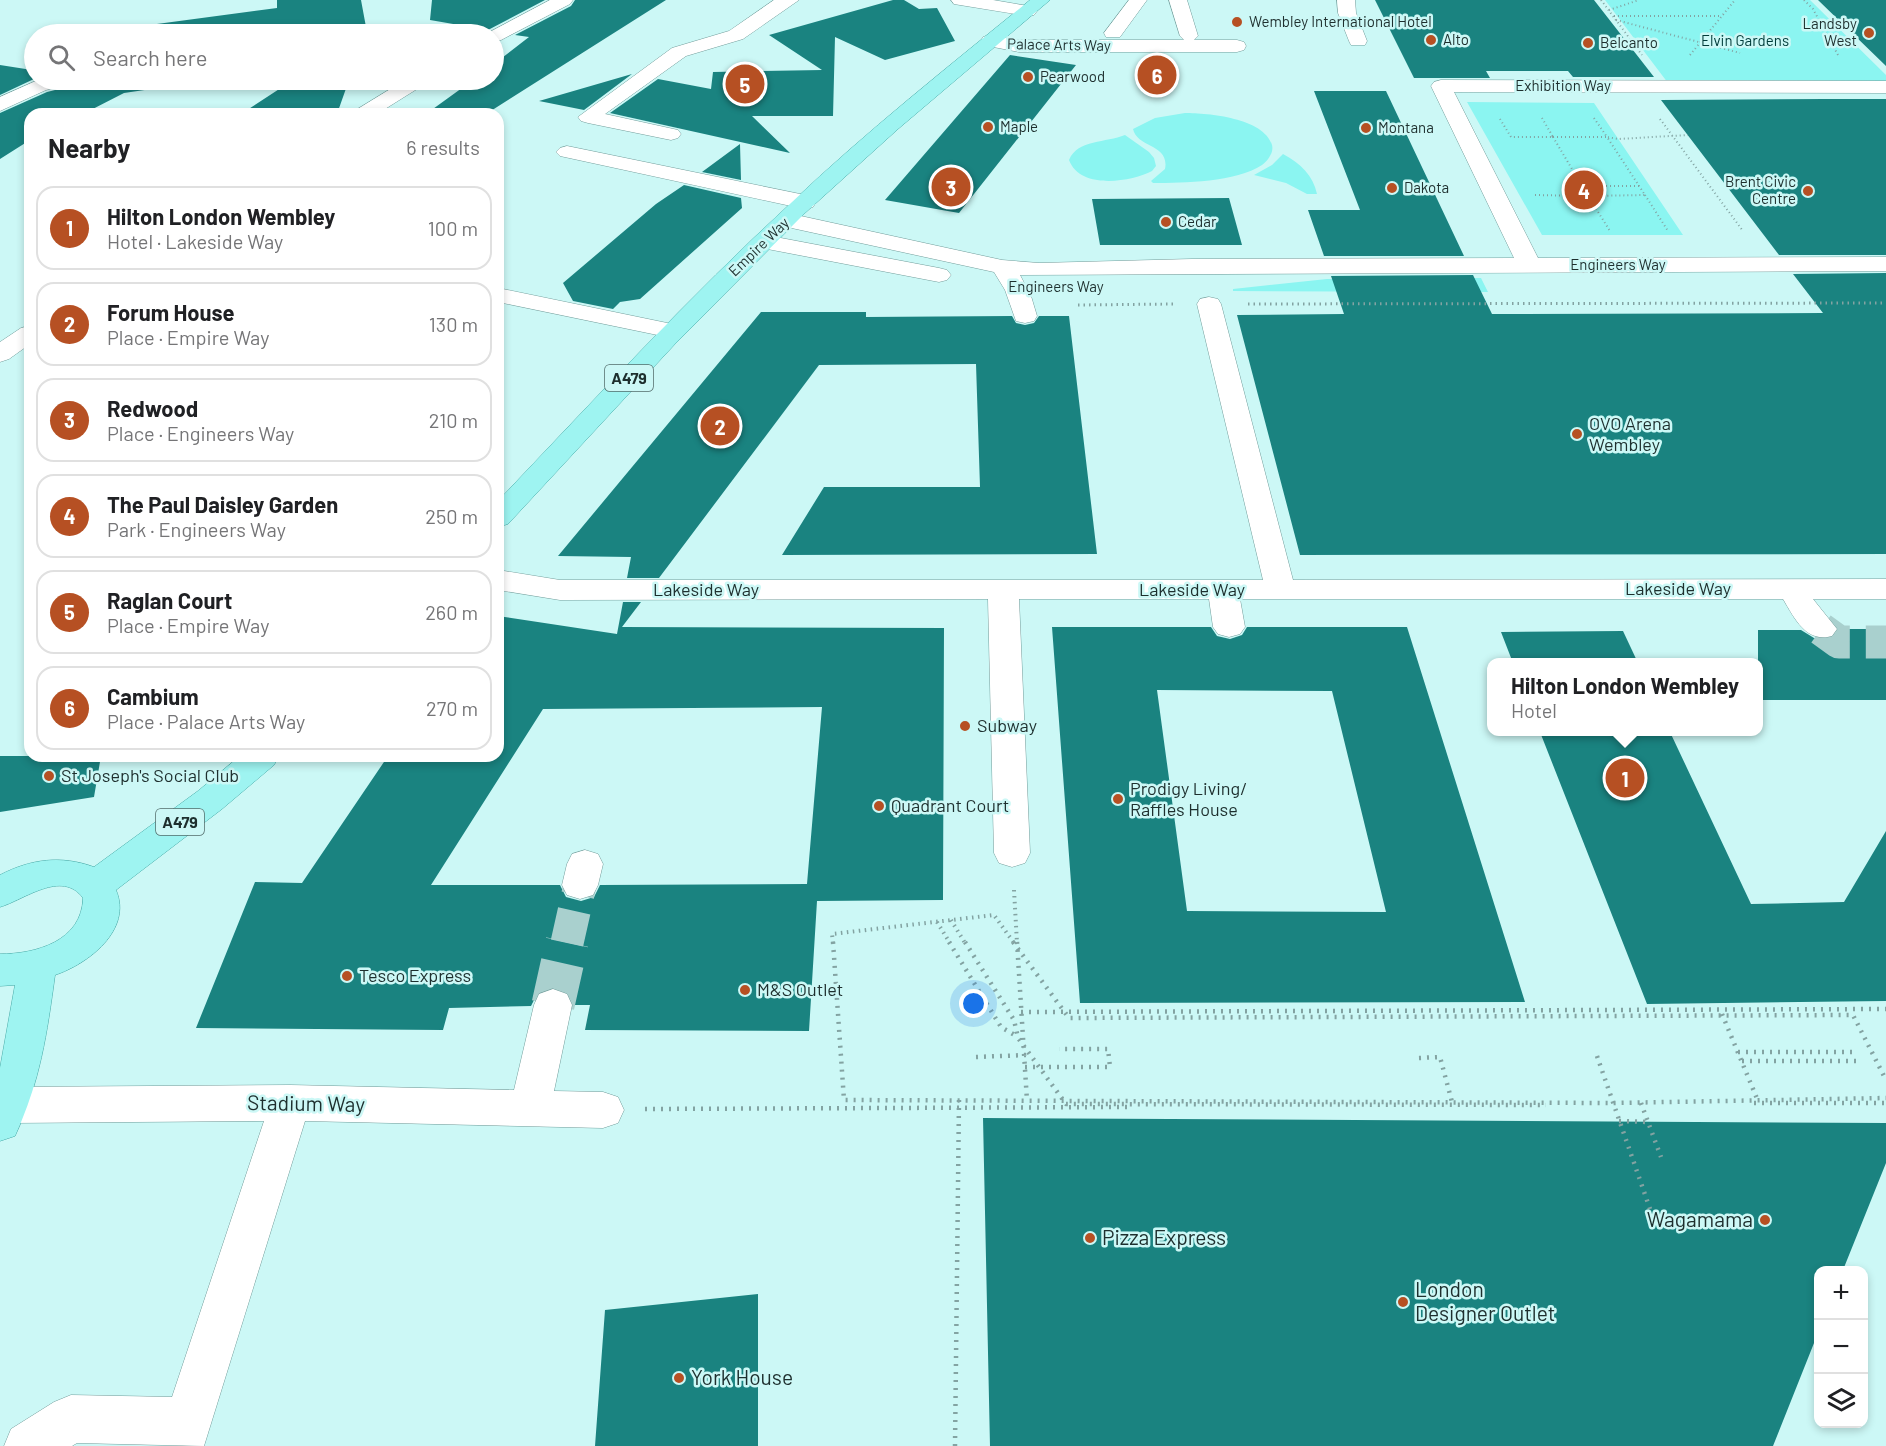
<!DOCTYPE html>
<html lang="en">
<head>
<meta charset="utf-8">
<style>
  :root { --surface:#fff; --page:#f2f2f2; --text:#202124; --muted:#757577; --line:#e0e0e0; --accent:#b65023 }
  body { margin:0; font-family:Barlow,sans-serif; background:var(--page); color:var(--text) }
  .controls { position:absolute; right:18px; bottom:18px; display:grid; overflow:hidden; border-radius:12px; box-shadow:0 3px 9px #0003 }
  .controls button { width:54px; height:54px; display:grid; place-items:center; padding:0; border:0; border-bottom:2px solid var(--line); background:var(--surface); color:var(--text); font:30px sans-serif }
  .you { position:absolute; left:974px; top:1004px; width:21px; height:21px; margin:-15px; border:4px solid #fff; border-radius:50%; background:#1a73e8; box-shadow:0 0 0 9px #1a73e833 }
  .badge { display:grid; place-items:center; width:39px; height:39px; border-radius:50%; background:var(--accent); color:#fff; font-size:20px; font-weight:700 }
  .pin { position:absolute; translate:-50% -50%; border:3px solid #fff; box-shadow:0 2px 6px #0006 }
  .popup { position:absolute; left:1487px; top:658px; width:276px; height:78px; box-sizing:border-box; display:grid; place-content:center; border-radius:12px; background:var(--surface); filter:drop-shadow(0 2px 4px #0005); font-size:20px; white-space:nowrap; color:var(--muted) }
  .popup b { font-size:22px; color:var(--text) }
  .popup::after { content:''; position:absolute; left:50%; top:100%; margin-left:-12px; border:12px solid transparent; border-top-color:var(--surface) }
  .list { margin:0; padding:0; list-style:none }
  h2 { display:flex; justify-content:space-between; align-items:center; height:78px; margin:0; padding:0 24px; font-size:26px }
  h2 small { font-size:20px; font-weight:400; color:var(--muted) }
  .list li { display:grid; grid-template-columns:39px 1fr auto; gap:18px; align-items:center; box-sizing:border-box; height:84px; margin:0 12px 12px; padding:0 12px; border:2px solid var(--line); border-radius:18px }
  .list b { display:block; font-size:22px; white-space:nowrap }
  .list p { margin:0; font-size:20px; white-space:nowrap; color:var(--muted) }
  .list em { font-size:20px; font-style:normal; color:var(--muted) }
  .icon { flex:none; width:33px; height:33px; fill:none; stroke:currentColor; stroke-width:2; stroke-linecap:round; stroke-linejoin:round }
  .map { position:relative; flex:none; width:1886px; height:1446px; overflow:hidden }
  .search { position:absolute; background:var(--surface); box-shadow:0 3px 9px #0003; left:24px; top:24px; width:480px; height:66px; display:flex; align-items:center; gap:15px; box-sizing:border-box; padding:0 21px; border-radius:33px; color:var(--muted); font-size:22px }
  .panel { position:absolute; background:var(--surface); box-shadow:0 3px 9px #0003; left:24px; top:108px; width:480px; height:654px; border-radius:18px }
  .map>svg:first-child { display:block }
  .green { fill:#8bf5f1 }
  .building { fill:#1a8380; fill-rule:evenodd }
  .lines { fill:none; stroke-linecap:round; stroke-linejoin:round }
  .minor-tunnel-far1 { stroke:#a9d0ce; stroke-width:33; stroke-dasharray:33 16; stroke-linecap:butt }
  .minor-tunnel { stroke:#a9d0ce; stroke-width:43; stroke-dasharray:43 21; stroke-linecap:butt }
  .minor-casing { stroke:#739d9b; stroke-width:1 }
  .major-casing { stroke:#47aaa7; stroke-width:1 }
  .path-far3 { stroke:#83a3a2; stroke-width:2; stroke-dasharray:1 3; stroke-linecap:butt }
  .path-far2 { stroke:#83a3a2; stroke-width:3; stroke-dasharray:1.5 4; stroke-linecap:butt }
  .path-far1 { stroke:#83a3a2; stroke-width:4; stroke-dasharray:1.5 4.5; stroke-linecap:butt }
  .path { stroke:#83a3a2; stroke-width:4.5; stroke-dasharray:2 6; stroke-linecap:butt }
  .minor { fill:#fff; fill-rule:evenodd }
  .major { fill:#9ef4f1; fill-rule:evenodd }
  .poi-dot { fill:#b65023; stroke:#ccf8f6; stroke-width:2 }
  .labels { text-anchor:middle; stroke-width:5; stroke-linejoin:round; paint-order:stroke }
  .far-poi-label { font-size:15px; fill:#1e2f2e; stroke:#ccf8f6; text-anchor:start }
  .far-park-label { font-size:15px; fill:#003c3a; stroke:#ccf8f6 }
  .far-street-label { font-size:15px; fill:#1e2f2e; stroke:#ccf8f6 }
  .shield { fill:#ccf8f6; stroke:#526b6a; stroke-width:1.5 }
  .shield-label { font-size:16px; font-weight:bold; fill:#1e2f2e }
  .poi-label { font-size:18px; fill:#1e2f2e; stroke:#ccf8f6; text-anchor:start }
  .street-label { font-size:18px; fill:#1e2f2e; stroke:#ccf8f6 }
  .near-street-label { font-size:21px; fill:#1e2f2e; stroke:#ccf8f6 }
  .near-poi-label { font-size:21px; fill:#1e2f2e; stroke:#ccf8f6; text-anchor:start }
</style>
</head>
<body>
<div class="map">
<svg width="1886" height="1446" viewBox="0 0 1886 1446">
  <rect width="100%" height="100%" fill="#ccf8f6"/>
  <path class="green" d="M1605,0h205l76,75v8h-218z
    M1467,102l127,1 89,132h-141z
    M1185,113c23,0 79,5 87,32 2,7 -4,16 -10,20 -26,17 -78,18 -109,18l-2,-2 14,-12c5,-25 -28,-21 -32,-40l22,-11z
    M1125,135l24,17 5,6 2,8 -4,5c-21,11 -72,19 -83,-11 9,-21 37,-17 56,-25z
    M1283,154c18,10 30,21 34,40h-10l-21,-11 -32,-8 18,-10z
    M1481,278l7,14 -255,-1v-2l94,-10z"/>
  <path class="building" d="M277,0h84l5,27 -2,7h-319l51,-6 1,4 180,-24z
    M432,0h113l-57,30 -58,-10z
    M575,0h91l-180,114h-60l47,-34h21v-16l35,-27 -14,-2 56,-29z
    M893,0h11l15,9 18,-1 18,33 -70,19 -50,-23 -2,79h-81l38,37 -180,-40 48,-34 53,10 2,-17 109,-2 -53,-35z
    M1375,0h219l60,77h-81l-5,-6h-82l4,7h-76z
    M1818,0h68v66z
    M33,36l1,43 -34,16v-30l32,5z
    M1010,55l66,10 -117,148 -74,-13z
    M632,74l-48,36 -45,-9z
    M75,80h138l-89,13 -41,21h-53v26l-30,19v-46l47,-21 24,-6z
    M293,80h56l-12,34h-96z
    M1314,91h72l78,165h-140l-16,-46h52z
    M1825,99h61v156h-107l-118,-155z
    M740,144l1,36 -39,-8z
    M684,185l57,13 1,10 -102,91 -20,3 -7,7 -40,-8 -10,-18 93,-79z
    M1229,198l13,47h-142l-8,-46z
    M1886,273v281l-586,1 -63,-240 107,-1 -13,-38 142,-1 19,39 331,-1 -30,-39z
    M761,312h105v5l146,-1 4,7 9,2 9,-2 5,-7h30l28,238 -315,1 42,-68h156l-4,-123 -157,1 -160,213h-32l4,-21 -73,-1z
    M623,602h18l-19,25 322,1 -1,272 -126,1 -8,130 -224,-1 5,-25h-16l-6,-13 -14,-5 -16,5 -7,14 -82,2 -6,22 -247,-2 59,-146 47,1 86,-127h110v-140l119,18zM822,707l-15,177 -207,1 -6,12 -13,4 -15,-4 -6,-12h-129l112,-176z
    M1052,627h159l6,9 13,3 12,-4 5,-8h160l118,375 -445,1zM1157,690l175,1 54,221 -199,-1z
    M1839,629h47v71h-128v-70h43l13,8 9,1 11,-2z
    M1623,631l15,32h-125l-12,-31z
    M1540,732h130l81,172 93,-2 42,-71v170l-239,3z
    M0,756h101l-7,41 -94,15z
    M983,1118l903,5v40l-43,107h-25v63l-45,113h-783z
    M758,1294v152h-163l10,-136z"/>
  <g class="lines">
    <path class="minor-tunnel-far1" d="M1821,629l18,13h47
      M567,943l13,-58"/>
    <path class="minor-tunnel" d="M553,1005l14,-63"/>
    <defs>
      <path id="minor" d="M550,0h23l-3,4 -69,36 -7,1v-7h-8z
        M774,0h25l-56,39 -57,17 -81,58 73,16 3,4 -3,4 -7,2 -83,-17 -7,-2 -3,-4 94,-69 57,-17z
        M951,0h42l41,7 3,4 -3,4 -6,1 -68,-11 -6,-1z
        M1129,0h18l-27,37h-14l-2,-4z
        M1169,0h18l11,36 -4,4h43l7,2 2,4 -2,4 -7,2h-218l-36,-7 -2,-4 2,-4 7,-2 29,5h165l-4,-4z
        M1337,0h18l1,13 11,28 -2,4h-14l-2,-4 -11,-28z
        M38,80h35l-3,4 -24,6 -46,21v-14z
        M405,80h23l-3,4 -48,30h-24l3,-4z
        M1441,80l445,1v12l-432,-1 84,166 348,-1v14l-866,4 11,21 6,20 -3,5 -9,2 -9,-2 -11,-31 -11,-18 -207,-45 -8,-2 -3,-5 3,-5 8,-2 215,47 37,3 153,-4 322,-1 -83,-172 3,-4z
        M567,146l238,49 8,2 3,5 -3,5 -8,2 -245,-53 -4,-4 4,-4z
        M765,235l174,33 8,2 4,5 -4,5 -8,2 -182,-35 -3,-5 3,-5z
        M498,288l174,36 9,2 3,5 -3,5 -9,2 -174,-36z
        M1209,297l9,2 3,5 72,276 593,-1v20h-73l24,30 -5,7c-26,7 -37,-17 -49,-37h-543l5,28 -5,7 -11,3 -11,-3 -5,-7 -4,-28h-190l11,254 -5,10 -13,4 -13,-4 -5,-10 -6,-254 -428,1 -62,-10v-20l62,10h703l-66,-276 3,-5z
        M30,326v18l-21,15 -9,3v-20l21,-14z
        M585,850l13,4 5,10 -5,21 -5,10 -13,4 -13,-4 -5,-10 5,-21 5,-10z
        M553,989l14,5 5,11 -18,86 49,1 15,5 6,13 -6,13 -15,5 -298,-7 -101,325 -127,-3 -5,3h-68l7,-17 43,-27 17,-7 101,2 92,-276 -254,2 -10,-4v-28l10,-4 280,-2 224,5 20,-85 5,-11z"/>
      <path id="major" d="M1030,0h20l-152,129 -93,84 -130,131 -167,180 -10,3v-26c96,-101 191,-204 293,-298 76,-72 158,-137 239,-203z
        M240,756h39l-5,9 -52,44 -106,81c17,40 -28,74 -61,85 -8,59 -15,107 -40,161l-15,5v-73l15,-83 -15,1v-32c36,0 82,-13 83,-56 -21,-29 -59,2 -83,9v-32c31,-16 61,-20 94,-8l104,-76z"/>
    </defs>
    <use href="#minor" class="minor-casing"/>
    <use href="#major" class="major-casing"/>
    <path class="path-far3" d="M1601,0l41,55
      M1804,0l9,9 25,46
      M1609,10l30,-10
      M1614,16h108
      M1616,20l124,33
      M1690,55l45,-55
      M1542,118l11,19
      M1594,118l13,19 11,2 70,-4
      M1500,119l11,18h42
      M1660,119l83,112
      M1553,137h54l38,58 -57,1z
      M1582,186h57
      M1535,195l53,1 22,35
      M1645,195l23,36"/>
    <path class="path-far2" d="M1248,304l638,-1
      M1078,305l96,-1"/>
    <path class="path-far1" d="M1014,890l3,53
      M951,920l14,23
      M937,922l13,21
      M833,943l-1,-9 162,-19 20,28"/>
    <path class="path" d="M833,942l11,158 769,3 273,-5
      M949,942l52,85 17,10
      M965,942l49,78 4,18 48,66 480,1
      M1013,942l56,76 784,-3 33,65
      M1017,942l10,159
      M1021,1012l865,-3
      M1722,1014l36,87
      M1738,1052h114
      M1597,1056l53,153
      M976,1057l50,-2
      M1419,1058l21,-1 12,45
      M1742,1061h114
      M1025,1067h85l-2,-18h-49
      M1641,1103l20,54
      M1754,1103h132
      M645,1109l485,-2
      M1619,1121l29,1
      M955,1446l4,-346"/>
    <use href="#minor" class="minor"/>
    <use href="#major" class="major"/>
  </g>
  <g class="poi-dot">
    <circle cx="1237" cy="22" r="6"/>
    <circle cx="1869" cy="33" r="6"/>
    <circle cx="1431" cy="40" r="6"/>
    <circle cx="1588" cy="43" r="6"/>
    <circle cx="1028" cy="77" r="6"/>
    <circle cx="988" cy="127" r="6"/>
    <circle cx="1366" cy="128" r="6"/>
    <circle cx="1392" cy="188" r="6"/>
    <circle cx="1808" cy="191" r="6"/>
    <circle cx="1166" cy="222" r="6"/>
    <circle cx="1577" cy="434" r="6"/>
    <circle cx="965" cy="726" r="6"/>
    <circle cx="49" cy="776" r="6"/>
    <circle cx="1118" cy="799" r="6"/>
    <circle cx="879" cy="806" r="6"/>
    <circle cx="347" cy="976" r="6"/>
    <circle cx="745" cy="990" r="6"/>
    <circle cx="1765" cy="1220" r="6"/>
    <circle cx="1090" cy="1238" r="6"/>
    <circle cx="1403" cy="1302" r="6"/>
    <circle cx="679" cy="1378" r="6"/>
  </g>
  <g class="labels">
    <g class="far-poi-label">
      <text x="1249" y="27">Wembley International Hotel</text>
      <text x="1857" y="29" text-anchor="end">Landsby<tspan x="1857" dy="17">West</tspan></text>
      <text x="1443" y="45">Alto</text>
      <text x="1600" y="48">Belcanto</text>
      <text x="1040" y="82">Pearwood</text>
      <text x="1000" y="132">Maple</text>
      <text x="1378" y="133">Montana</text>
      <text x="1796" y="187" text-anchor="end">Brent Civic<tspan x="1796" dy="17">Centre</tspan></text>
      <text x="1404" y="193">Dakota</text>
      <text x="1178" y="227">Cedar</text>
    </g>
    <g class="far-park-label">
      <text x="1745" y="46">Elvin Gardens</text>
    </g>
    <g class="far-street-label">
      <text transform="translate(1059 45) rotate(1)" y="5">Palace Arts Way</text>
      <text x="1563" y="91">Exhibition Way</text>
      <text transform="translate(759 247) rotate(-44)" y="5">Empire Way</text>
      <text x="1618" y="270">Engineers Way</text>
      <text x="1056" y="292">Engineers Way</text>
    </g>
    <g class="shield">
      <rect x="605" y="365" width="48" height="26" rx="4.5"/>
      <rect x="156" y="809" width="48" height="26" rx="4.5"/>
    </g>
    <g class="shield-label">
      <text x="629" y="384">A479</text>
      <text x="180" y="828">A479</text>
    </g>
    <g class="poi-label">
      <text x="1589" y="430">OVO Arena<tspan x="1589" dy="21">Wembley</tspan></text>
      <text x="977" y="732">Subway</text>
      <text x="61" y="782">St Joseph's Social Club</text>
      <text x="1130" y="795">Prodigy Living/<tspan x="1130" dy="21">Raffles House</tspan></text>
      <text x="891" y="812">Quadrant Court</text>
      <text x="359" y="982">Tesco Express</text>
      <text x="757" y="996">M&amp;S Outlet</text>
    </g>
    <g class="street-label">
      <text x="1678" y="595">Lakeside Way</text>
      <text x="706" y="596">Lakeside Way</text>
      <text x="1192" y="596">Lakeside Way</text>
    </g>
    <g class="near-street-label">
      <text transform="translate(306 1104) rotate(1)" y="7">Stadium Way</text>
    </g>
    <g class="near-poi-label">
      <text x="1753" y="1227" text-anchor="end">Wagamama</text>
      <text x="1102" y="1245">Pizza Express</text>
      <text x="1415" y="1297">London<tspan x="1415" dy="24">Designer Outlet</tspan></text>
      <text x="691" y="1385">York House</text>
    </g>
  </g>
</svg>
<div class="controls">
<button>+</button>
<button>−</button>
<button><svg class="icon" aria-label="layers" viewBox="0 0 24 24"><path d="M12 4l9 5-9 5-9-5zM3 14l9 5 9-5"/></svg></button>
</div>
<div class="you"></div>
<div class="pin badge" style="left:1625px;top:778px">1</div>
<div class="popup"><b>Hilton London Wembley</b>Hotel</div>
<div class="pin badge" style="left:720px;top:426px">2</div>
<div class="pin badge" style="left:951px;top:187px">3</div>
<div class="pin badge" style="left:1584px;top:190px">4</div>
<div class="pin badge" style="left:745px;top:84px">5</div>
<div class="pin badge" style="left:1157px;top:75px">6</div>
<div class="search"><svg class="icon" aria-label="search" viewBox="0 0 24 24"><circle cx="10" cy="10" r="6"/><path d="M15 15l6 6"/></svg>Search here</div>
<section class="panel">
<h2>Nearby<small>6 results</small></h2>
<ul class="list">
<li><span class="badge">1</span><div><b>Hilton London Wembley</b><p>Hotel · Lakeside Way</p></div><em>100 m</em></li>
<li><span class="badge">2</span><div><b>Forum House</b><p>Place · Empire Way</p></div><em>130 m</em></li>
<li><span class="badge">3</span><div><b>Redwood</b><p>Place · Engineers Way</p></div><em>210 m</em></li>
<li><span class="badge">4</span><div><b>The Paul Daisley Garden</b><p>Park · Engineers Way</p></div><em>250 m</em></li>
<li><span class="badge">5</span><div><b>Raglan Court</b><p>Place · Empire Way</p></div><em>260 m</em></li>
<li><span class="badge">6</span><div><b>Cambium</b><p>Place · Palace Arts Way</p></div><em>270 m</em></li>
</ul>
</section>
</div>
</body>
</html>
